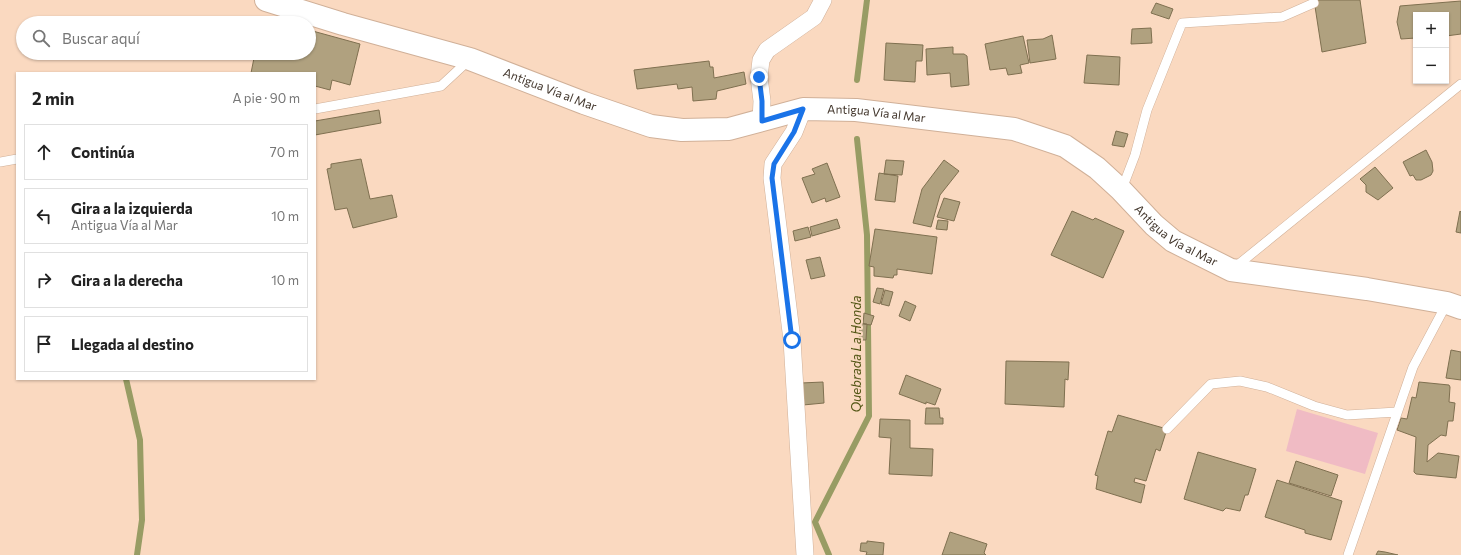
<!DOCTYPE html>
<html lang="es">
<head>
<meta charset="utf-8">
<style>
  :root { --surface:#fff; --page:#f6f6f6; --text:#222; --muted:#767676; --line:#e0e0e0 }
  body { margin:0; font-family:Commissioner,sans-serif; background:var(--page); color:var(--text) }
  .controls { position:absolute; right:12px; top:12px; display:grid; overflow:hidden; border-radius:0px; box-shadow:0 1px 3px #0004 }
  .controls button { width:36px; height:36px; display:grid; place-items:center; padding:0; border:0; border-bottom:1px solid var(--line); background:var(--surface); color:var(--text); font:20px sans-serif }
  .stop { position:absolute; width:12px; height:12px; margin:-9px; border:3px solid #1a73e8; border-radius:50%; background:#fff }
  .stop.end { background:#1a73e8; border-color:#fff; box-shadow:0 1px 4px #0008 }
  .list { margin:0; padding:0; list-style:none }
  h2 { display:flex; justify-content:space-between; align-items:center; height:52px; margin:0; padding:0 16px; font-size:17px }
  h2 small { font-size:13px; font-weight:400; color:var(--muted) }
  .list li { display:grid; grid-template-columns:26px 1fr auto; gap:12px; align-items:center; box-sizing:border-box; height:56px; margin:0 8px 8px; padding:0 8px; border:1px solid var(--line); border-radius:0px }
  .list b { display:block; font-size:15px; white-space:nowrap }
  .list p { margin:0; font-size:13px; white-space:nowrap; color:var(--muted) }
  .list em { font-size:13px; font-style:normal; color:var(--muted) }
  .icon { flex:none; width:22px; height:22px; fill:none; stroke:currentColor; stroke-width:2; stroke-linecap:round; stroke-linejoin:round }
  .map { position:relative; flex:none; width:1461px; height:555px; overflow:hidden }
  .search { position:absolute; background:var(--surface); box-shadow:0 1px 3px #0004; left:16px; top:16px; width:300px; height:44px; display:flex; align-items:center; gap:10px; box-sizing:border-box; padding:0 14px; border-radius:22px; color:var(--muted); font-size:15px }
  .panel { position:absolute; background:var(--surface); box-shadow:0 1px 3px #0004; left:16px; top:72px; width:300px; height:308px; border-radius:0px }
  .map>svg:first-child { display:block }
  .green { fill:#f0bbc4 }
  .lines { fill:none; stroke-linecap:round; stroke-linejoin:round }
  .stream { stroke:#989c64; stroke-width:6 }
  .building { fill:#b0a17f; stroke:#7f7050 }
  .lane-casing { stroke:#d0b098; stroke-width:10 }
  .street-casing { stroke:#d0b098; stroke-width:18 }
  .secondary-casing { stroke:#d0b098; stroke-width:24 }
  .lane { stroke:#fff; stroke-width:9 }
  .street { stroke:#fff; stroke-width:17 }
  .secondary { stroke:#fff; stroke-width:22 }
  .route { stroke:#1a73e8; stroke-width:5 }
  .labels { text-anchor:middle; stroke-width:4; stroke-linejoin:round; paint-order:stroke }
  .street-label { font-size:12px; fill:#42362c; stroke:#fad9c0 }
  .water-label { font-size:13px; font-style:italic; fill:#535615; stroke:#fad9c0 }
</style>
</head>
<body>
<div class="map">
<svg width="1461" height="555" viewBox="0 0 1461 555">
  <rect width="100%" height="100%" fill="#fad9c0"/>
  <path class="green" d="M1297,409l81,24 -13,41 -79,-23z"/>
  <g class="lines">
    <path class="stream" d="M857,80l10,-80
      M126,379l14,61 2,80 -5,35
      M829,555l-14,-33 54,-106 -2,-181 -10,-96"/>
  </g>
  <path class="building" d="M1314,0h46l6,43 -44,9z
    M1461,1v33l-15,2v-21h-30v23l-15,1 -4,-17 3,-16z
    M1156,3l17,6 -4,10 -18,-6z
    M1151,28l1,15 -21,1 1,-15z
    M309,30l51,14 -10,41 -18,-5 -2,10 -15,-4v-13h-64l4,-20h54z
    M1052,35l4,24 -26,4 -3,-23 16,-1z
    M1023,36l6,27 -9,2 2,8 -14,2 -2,-7 -16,2 -5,-26z
    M886,43l37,2 -1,16h-6l-1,21 -31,-2z
    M953,47v7h11l3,2 2,29 -18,2 -1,-14 -23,2 -1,-26z
    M1087,55l33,2 -1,28 -35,-2z
    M709,61l1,6h3l1,11 30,-6 2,12 -29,7 -1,8 -23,2 -1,-14 -14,2 -1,-5 -40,5 -3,-19z
    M379,110l2,13 -66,12v-14z
    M1116,131l12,3 -4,13 -12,-2z
    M1426,150l6,12 1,9 -2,4 -10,5h-5l-3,-5 -3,1 -7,-14z
    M361,159l9,40 22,-4 5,22 -44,11 -6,-20 -12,2 -8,-41 4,-1v-4z
    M886,160l18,1 -2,14 -18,-1z
    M944,160l15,11 -19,24 -9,32 -18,-4 9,-34z
    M827,163l13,34 -14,5 -1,-4 -13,5 -10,-25 13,-4 -3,-5z
    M1375,167l18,21 -15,12 -12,-8v-7l-6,-6z
    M879,173l19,3 -3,26 -20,-2z
    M944,198l16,4 -6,19 -17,-4z
    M1072,211l21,9 2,-2 29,13 -21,47 -52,-23z
    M1460,211l1,1v21l-5,-1z
    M837,219l3,9 -28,8 -2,-9z
    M938,220l10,1 -1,9 -11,-1z
    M808,227l3,10 -16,4 -2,-10z
    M875,229l62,8 -5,37 -35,-5v6h-3l-1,3 -19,-2v-9l-5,-1z
    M820,257l5,19 -14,3 -5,-19z
    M877,288l7,1 -4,15 -7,-2z
    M885,290l8,2 -4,14 -8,-2z
    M905,301l11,5 -6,15 -11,-5z
    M864,313l10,3 -3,9 -8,-1z
    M860,323l7,1 -1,16h-7z
    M1451,350l10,2v28l-15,-2z
    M1006,361l63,1 -1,18 -3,-1 -1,28 -59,-3z
    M906,375l35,14 -6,16 -9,-3v2l-27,-10z
    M823,382l1,21 -21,2 -2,-22z
    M1419,382l30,3 1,2 -1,15 6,1 -2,18h-5l-2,15 -5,-1 -13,10 -1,17 11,-9 21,3 -3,22 -40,-4 -2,-2 2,-35 -19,-7 4,-12 6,1 5,-22 4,1z
    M926,408h13l1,10h3v6h-18z
    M1118,415l49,14 -7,22 -4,-2 -10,32 -11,-3 -1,4 11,3 -4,18 -45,-14 2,-13 -3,-1 13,-44 4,1z
    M880,419l30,1v28l23,1 -1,27 -43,-2 2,-36 -12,-1z
    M1198,452l58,17 -8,26h-3l-5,16 -14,-3 -3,3 -39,-12z
    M1296,461l42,14 -7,21 -42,-13z
    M1277,480l65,21 -11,39 -26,-7v-3l-40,-13z
    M950,532l37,12 -3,9 2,2h-44z
    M867,541l17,2 -1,12h-17l1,-3 -7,-1 1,-8h6z
    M1378,551l7,1 13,3h-22z"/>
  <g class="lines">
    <defs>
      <path id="lane" d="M315,109l126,-23 28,-26
        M0,162l17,-3
        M1122,189l13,-34 12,-45 35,-87 100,-6 32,-14
        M1234,268l227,-184
        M1167,429l44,-45 29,-3 27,6 47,19 33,9 50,-3
        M1348,555l65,-188 34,-64"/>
      <path id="street" d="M803,109l-9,23 -21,32 -1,14 20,162 13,215
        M761,121l1,-20 -3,-24 2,-17 6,-10 47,-33 9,-17"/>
      <g id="secondary">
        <path id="s1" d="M266,0l77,24 127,35 114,44 67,23 31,4 47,-1 74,-20 53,1 158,19 51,17 32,22 24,22 33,35 19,16 58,29 136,19 80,14 14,5"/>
      </g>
    </defs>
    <use href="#lane" class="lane-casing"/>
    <use href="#street" class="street-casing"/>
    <use href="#secondary" class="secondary-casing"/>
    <use href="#lane" class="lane"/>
    <use href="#street" class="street"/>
    <use href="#secondary" class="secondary"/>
  </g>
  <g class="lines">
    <path class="route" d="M759,77l3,24v20l41,-12 -9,23 -20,32 -2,14 20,162"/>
  </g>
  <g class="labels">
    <g class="street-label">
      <text dy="4" stroke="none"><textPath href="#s1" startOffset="298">Antigua Vía al Mar</textPath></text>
      <text dy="4" stroke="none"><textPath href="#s1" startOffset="634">Antigua Vía al Mar</textPath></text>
      <text dy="4" stroke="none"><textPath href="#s1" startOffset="970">Antigua Vía al Mar</textPath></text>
    </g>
    <g class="water-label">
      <text transform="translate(856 354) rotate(-90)" y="5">Quebrada La Honda</text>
    </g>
  </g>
</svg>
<div class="controls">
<button>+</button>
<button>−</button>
</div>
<div class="stop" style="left:792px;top:340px"></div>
<div class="stop end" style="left:759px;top:77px"></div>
<div class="search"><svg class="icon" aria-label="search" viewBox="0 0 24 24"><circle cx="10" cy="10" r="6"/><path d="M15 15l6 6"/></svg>Buscar aquí</div>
<section class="panel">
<h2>2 min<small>A pie · 90 m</small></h2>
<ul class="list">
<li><svg class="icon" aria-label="ahead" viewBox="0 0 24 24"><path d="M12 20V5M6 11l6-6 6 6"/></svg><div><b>Continúa</b></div><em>70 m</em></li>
<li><svg class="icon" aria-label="left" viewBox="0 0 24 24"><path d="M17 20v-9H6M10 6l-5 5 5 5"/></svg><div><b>Gira a la izquierda</b><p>Antigua Vía al Mar</p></div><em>10 m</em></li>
<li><svg class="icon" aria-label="right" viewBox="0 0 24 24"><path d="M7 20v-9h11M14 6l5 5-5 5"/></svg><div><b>Gira a la derecha</b></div><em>10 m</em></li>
<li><svg class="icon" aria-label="arrive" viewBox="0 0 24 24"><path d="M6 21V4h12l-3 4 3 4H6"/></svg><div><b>Llegada al destino</b></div></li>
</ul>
</section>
</div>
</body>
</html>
